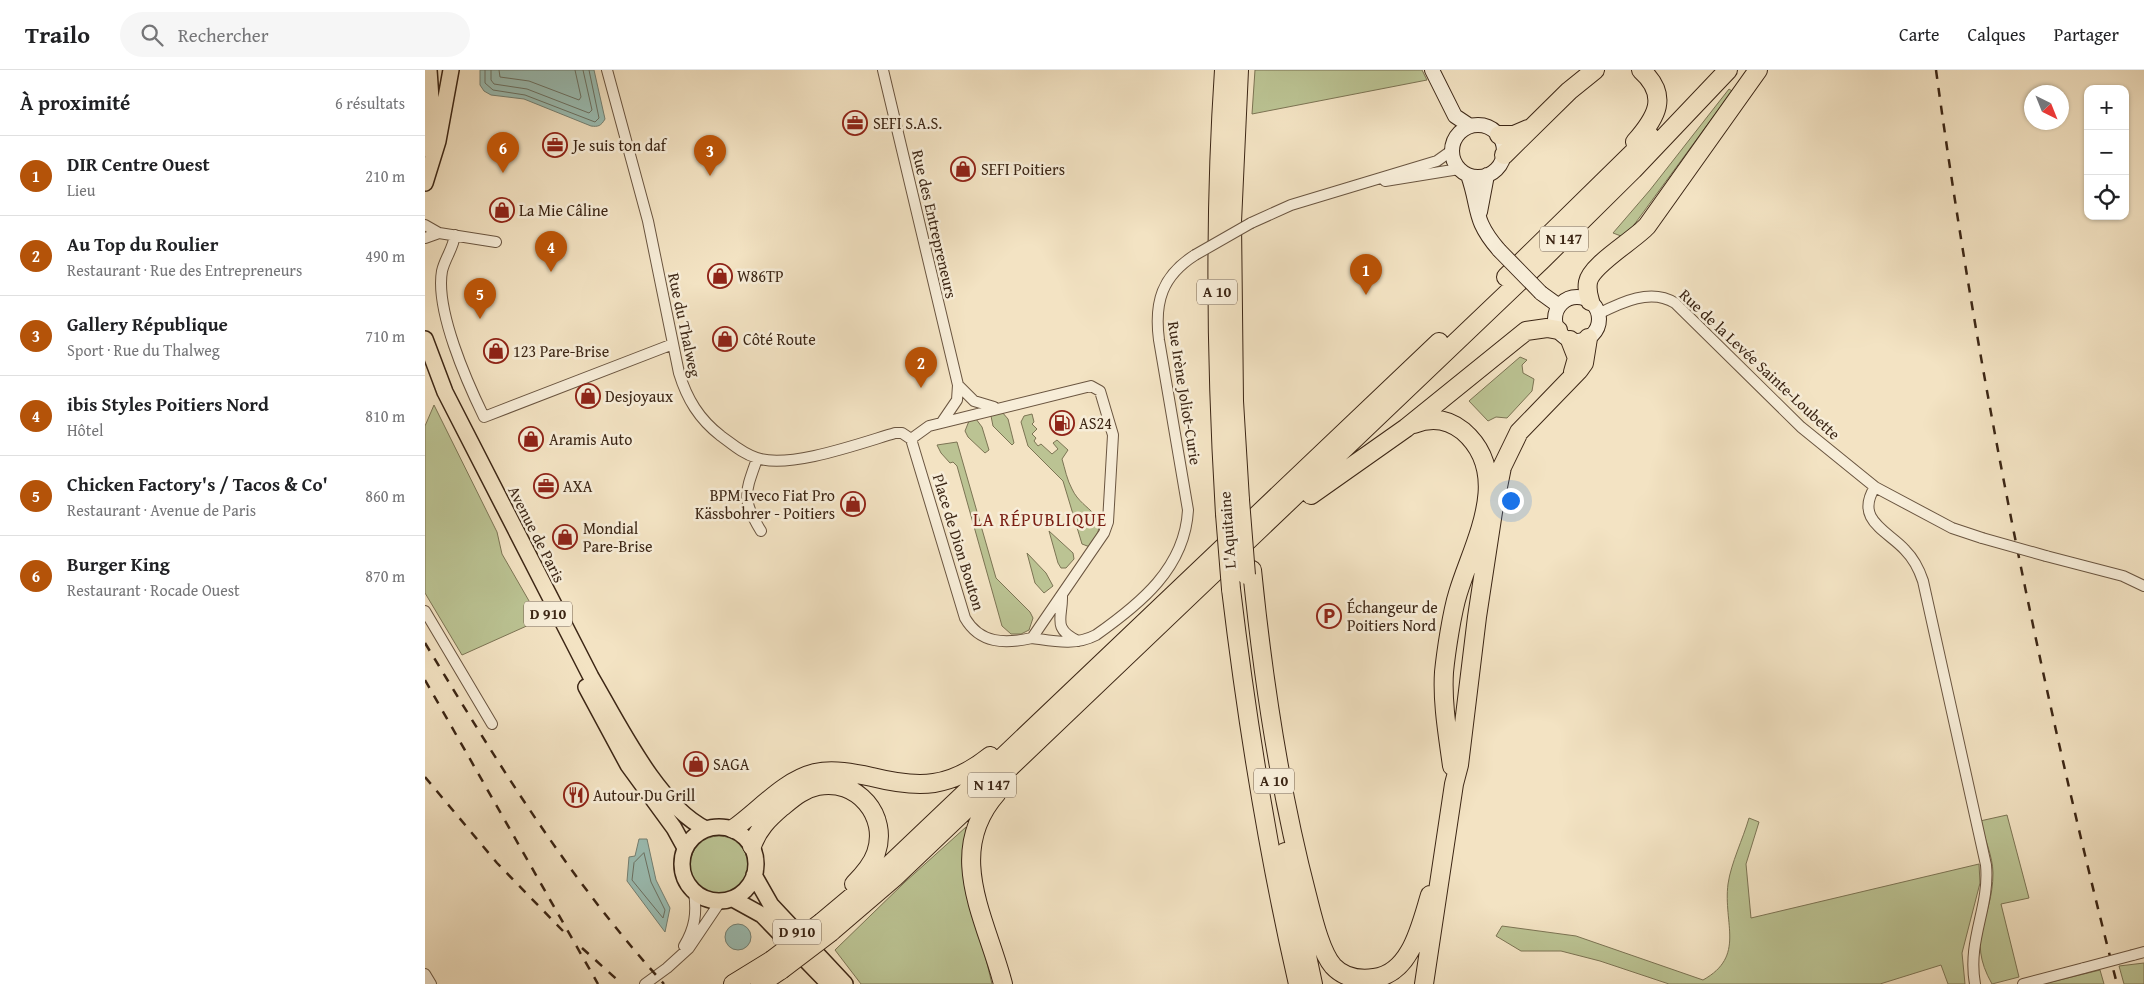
<!DOCTYPE html>
<html lang="fr">
<head>
<meta charset="utf-8">
<style>
  :root { --surface:#fff; --page:#f6f6f6; --text:#202124; --muted:#757577; --line:#e0e0e0; --accent:#b45309 }
  body { margin:0; font-family:"Gentium Book Plus",serif; background:var(--page); color:var(--text) }
  .controls { position:absolute; right:15px; top:15px; display:grid; overflow:hidden; border-radius:10px; box-shadow:0 1px 4px #0004 }
  .controls button { width:45px; height:45px; display:grid; place-items:center; padding:0; border:0; border-bottom:1px solid var(--line); background:var(--surface); color:var(--text); font:25px sans-serif }
  .compass { position:absolute; left:1599px; top:15px; width:45px; height:45px; border-radius:50%; background:var(--surface); box-shadow:0 1px 4px #0004; rotate:137deg }
  .you { position:absolute; left:1085px; top:430px; width:18px; height:18px; margin:-12px; border:4px solid #fff; border-radius:50%; background:#1a73e8; box-shadow:0 0 0 8px #1a73e833 }
  .badge { display:grid; place-items:center; width:32px; height:32px; border-radius:50%; background:var(--accent); color:#fff; font-size:16px; font-weight:700 }
  .pin { position:absolute; translate:-50% -41px; filter:drop-shadow(0 1px 2px #0008) }
  .pin::after { content:''; position:absolute; top:26px; width:18px; height:15px; background:inherit; clip-path:polygon(0 0,100% 0,50% 100%) }
  .list { margin:0; padding:0; list-style:none }
  h2 { display:flex; justify-content:space-between; align-items:center; height:65px; margin:0; padding:0 20px; font-size:21px }
  h2 small { font-size:16px; font-weight:400; color:var(--muted) }
  .list li { display:grid; grid-template-columns:32px 1fr auto; gap:15px; align-items:center; box-sizing:border-box; height:80px; padding:0 20px; border-top:1px solid var(--line) }
  .list b { display:block; font-size:19px; white-space:nowrap }
  .list p { margin:0; font-size:16px; white-space:nowrap; color:var(--muted) }
  .list em { font-size:16px; font-style:normal; color:var(--muted) }
  .icon { flex:none; width:28px; height:28px; fill:none; stroke:currentColor; stroke-width:2; stroke-linecap:round; stroke-linejoin:round }
  .map { position:relative; flex:none; width:1719px; height:914px; overflow:hidden }
  header { display:flex; align-items:center; gap:30px; box-sizing:border-box; height:70px; padding:0 25px; background:var(--surface); border-bottom:1px solid var(--line) }
  header strong { font-size:24px }
  nav { display:flex; gap:28px; margin-inline-start:auto; font-size:18px }
  .search { width:350px; height:45px; background:var(--page); display:flex; align-items:center; gap:12px; box-sizing:border-box; padding:0 18px; border-radius:28px; color:var(--muted); font-size:19px }
  main { display:flex }
  aside { flex:1; background:var(--surface) }
  .map>svg:first-child { display:block }
  .green { fill:#bbc393; stroke:#7c7454 }
  .water { fill:#9bbeb4; stroke:#758174 }
  .lines { fill:none; stroke-linecap:round; stroke-linejoin:round }
  .shore { stroke:#6c7264; stroke-width:1 }
  .street-casing { stroke:#6a5540; stroke-width:12 }
  .secondary-casing { stroke:#3c2615; stroke-width:16 }
  .primary-casing { stroke:#3c2615; stroke-width:18 }
  .highway-casing { stroke:#3c2615; stroke-width:20 }
  .street { stroke:#f7edd8; stroke-width:10 }
  .secondary { stroke:#f7edd8; stroke-width:14 }
  .primary { stroke:#f3e3c3; stroke-width:15 }
  .highway { stroke:#f3e3c3; stroke-width:18 }
  .rail { stroke:#3c2615; stroke-width:2.5; stroke-dasharray:9 9; stroke-linecap:butt }
  .street-bridge-casing { stroke:#6a5540; stroke-width:12; stroke-linecap:butt }
  .secondary-bridge-casing { stroke:#3c2615; stroke-width:16; stroke-linecap:butt }
  .highway-bridge-casing { stroke:#3c2615; stroke-width:20; stroke-linecap:butt }
  .street-bridge { stroke:#f7edd8; stroke-width:10 }
  .secondary-bridge { stroke:#f7edd8; stroke-width:14 }
  .highway-bridge { stroke:#f3e3c3; stroke-width:18 }
  .labels { text-anchor:middle; stroke-width:5; stroke-linejoin:round; paint-order:stroke }
  .shield { fill:#f7edd8; stroke:#746250; stroke-width:1 }
  .shield-label { font-size:15px; font-weight:bold; fill:#3c2615 }
  .poi-label { font-size:16px; fill:#3c2615; stroke:#f7edd8; text-anchor:start }
  .street-label { font-size:16px; fill:#3c2615; stroke:#f7edd8 }
  .neighbourhood-label { font-size:18px; letter-spacing:1px; fill:#7a1f14; stroke:#f7edd8 }
</style>
</head>
<body>
<header>
<strong>Trailo</strong>
<div class="search"><svg class="icon" aria-label="search" viewBox="0 0 24 24"><circle cx="10" cy="10" r="6"/><path d="M15 15l6 6"/></svg>Rechercher</div>
<nav><a>Carte</a><a>Calques</a><a>Partager</a></nav>
</header>
<main>
<aside>
<h2>À proximité<small>6 résultats</small></h2>
<ul class="list">
<li><span class="badge">1</span><div><b>DIR Centre Ouest</b><p>Lieu</p></div><em>210 m</em></li>
<li><span class="badge">2</span><div><b>Au Top du Roulier</b><p>Restaurant · Rue des Entrepreneurs</p></div><em>490 m</em></li>
<li><span class="badge">3</span><div><b>Gallery République</b><p>Sport · Rue du Thalweg</p></div><em>710 m</em></li>
<li><span class="badge">4</span><div><b>ibis Styles Poitiers Nord</b><p>Hôtel</p></div><em>810 m</em></li>
<li><span class="badge">5</span><div><b>Chicken Factory's / Tacos &amp; Co'</b><p>Restaurant · Avenue de Paris</p></div><em>860 m</em></li>
<li><span class="badge">6</span><div><b>Burger King</b><p>Restaurant · Rocade Ouest</p></div><em>870 m</em></li>
</ul>
</aside>
<div class="map">
<svg width="1719" height="914" viewBox="0 0 1719 914">
  <rect width="100%" height="100%" fill="#f3e3c3"/>
  <filter id="stains"><feTurbulence type="fractalNoise" baseFrequency=".004" numOctaves="4"/><feColorMatrix values="0 0 0 0 .2 0 0 0 0 .09 0 0 0 0 .02 0 0 0 .5 -.17"/></filter>
  <radialGradient id="worn" r=".72"><stop offset=".6" stop-color="#630" stop-opacity="0"/><stop offset="1" stop-color="#630" stop-opacity=".3"/></radialGradient>
  <path class="green" d="M830,0h167l5,10 -175,34z
    M1304,19l3,2 -101,138 -10,7 -8,-3 37,-43z
    M1095,287l7,3 -5,5 1,8 11,6 -2,12 -25,27 -11,-1 -8,4 -19,-20z
    M9,335l63,127 5,22 38,66 -78,35 -37,-62v-167z
    M571,342h6l6,7 6,24 -2,2 -19,-19 -2,-10z
    M607,344l2,8 -2,2 5,5 -5,5 4,4 -2,3 4,5 3,-2 11,10 6,-5 -5,-6 4,-3 11,10 -6,9c3,10 5,21 10,30 11,24 42,24 18,58l-8,-3 -19,-63 -35,-35 -7,-24 3,-6z
    M551,349l6,8 7,23 -4,3 -17,-16 -3,-6 4,-10z
    M532,372l39,136 34,34 3,6 -4,12 -8,4h-10l-9,-8 -45,-160 -4,-4 -3,1 -9,-10 -4,-8z
    M624,461l24,22 1,6 -8,9h-5l-3,-5z
    M602,483l19,20 7,13 -9,7 -9,-10z
    M1582,745l22,83 -28,6 18,73 -27,7c-27,-48 1,-64 1,-111 0,-16 -9,-36 -13,-52z
    M1324,748l10,4 -13,42 5,54 228,-54 1,19 -18,70 3,31h-17l-7,-19 -61,19h-211l-69,-23 -39,-10h-40l-25,-15 6,-10 74,10 127,44c43,-24 20,-56 25,-96 3,-21 15,-45 21,-66z
    M541,757l1,53 25,104h-131l-26,-34 70,-68z
    M265 795a29 29 0 1 1 58 0a29 29 0 1 1-58 0Z
    M1719,893v21h-20l-5,-18z
    M1675,900l4,14h-61z"/>
  <path class="water" d="M55,0h114l11,49c-4,7 -7,8 -14,7l-67,-27 -33,-4 -7,-4 -4,-6z
    M214,769h8l9,41 14,28 -5,24 -38,-51 2,-24 6,-1z
    M300 867a13 13 0 1 1 26 0a13 13 0 1 1-26 0Z"/>
  <g class="lines">
    <path class="shore" d="M60,0v13l8,7 32,5 70,27 4,-4 -10,-48
      M66,0v10l3,4 33,5 62,24 3,-3 -9,-40
      M74,0l1,7 29,4 50,19 2,-3 -6,-27
      M219,783l7,29 14,28 -2,8 -31,-38 2,-17z"/>
    <defs>
      <path id="street" d="M182,0l41,151 31,152c8,26 20,46 42,63 11,8 22,18 36,22 33,11 104,-15 138,-25h7l9,6
        M458,0l75,315 -1,15 -15,22
        M960,111l74,-12
        M826,153l40,-18 146,-44 14,-10
        M0,155l14,8
        M30,165c-2,14 -10,23 -13,36 -7,39 25,111 42,146l189,-73
        M0,168l14,-5 57,9
        M1173,244c24,-12 53,-26 77,-11l126,124 74,60 77,41 30,10
        M533,315l16,16 20,6
        M666,316l9,5 13,44 -5,87 -4,11 -72,105c-27,6 -52,6 -67,-20l-54,-179 18,-13z
        M332,389c-12,34 -16,40 4,72
        M1450,417c-21,33 13,44 30,63 9,9 14,19 18,31l63,284c4,42 -19,75 -11,119
        M1621,486l77,20 21,10
        M637,525c1,22 -11,33 16,46
        M0,541l67,113
        M607,568c22,3 43,8 64,-3 44,-31 89,-67 92,-125l-29,-170c-5,-38 3,-64 36,-85
        M259,876c11,-18 13,-33 10,-54
        M1708,885l11,-3
        M0,904l6,10
        M220,914l22,-16 22,-20 31,-46
        M1598,914l61,-16"/>
      <path id="secondary" d="M1007,0l23,46 15,10
        M1027 81a26 26 0 1 1 52 0a26 26 0 1 1-52 0Z
        M1043,105c12,34 4,44 31,75
        M1055,142l7,-37
        M1116,223l18,13
        M1130 249a22 22 0 1 1 44 0a22 22 0 1 1-44 0Z"/>
      <path id="primary" d="M0,79l7,-36 -3,-43
        M0,113l13,-42 13,-71
        M0,269l20,53 146,285c27,46 67,129 115,152
        M161,617l42,78 46,63 11,20
        M257 794a37 37 0 1 1 74 0a37 37 0 1 1-74 0Z
        M329,805l17,30 74,79
        M308,829l29,16 67,69"/>
      <path id="highway" d="M799,0c-10,148 -8,296 1,444
        M814,0l-7,152 2,179 6,99
        M1074,65h15l14,-6
        M1210,72c21,-24 35,-46 6,-72
        M1079,85l65,-64 26,-21
        M1081,207l144,-141
        M1165,231c-2,-6 -3,-13 -2,-19 3,-17 45,-41 59,-56l111,-156
        M1145,270l7,18 -4,14
        M989,354c17,-7 34,-5 49,7 51,44 10,112 -5,162 -6,19 -12,59 -14,79 -2,31 4,64 8,94
        M886,425l95,-67 120,-97 21,-3 11,2
        M827,500c11,109 27,218 55,325 5,19 13,56 26,71 11,12 26,14 41,12 37,-4 47,-54 56,-83
        M806,519c16,133 37,265 67,395
        M572,723c-53,60 -11,125 6,191
        M308,759c26,-18 50,-48 82,-56 18,-4 39,0 57,4 48,12 78,11 118,-21
        M327,776c6,-17 16,-27 30,-39 11,-9 21,-18 36,-21 39,-8 71,30 58,67 -4,12 -13,22 -22,31
        M860,782l28,132
        M397,852l62,-52 555,-528
        M406,862l63,-54 648,-618 91,-90 95,-100
        M308,914l39,-24
        M335,914l21,-14
        M999,914l30,-200 5,-19 18,-148 16,-105 9,-45 17,-35 60,-62 5,-7 4,-25"/>
    </defs>
    <use href="#street" class="street-casing"/>
    <use href="#secondary" class="secondary-casing"/>
    <use href="#primary" class="primary-casing"/>
    <use href="#highway" class="highway-casing"/>
    <use href="#street" class="street"/>
    <use href="#secondary" class="secondary"/>
    <use href="#primary" class="primary"/>
    <use href="#highway" class="highway"/>
    <path class="rail" d="M1511,0c42,308 104,613 181,914
      M0,573c74,122 143,235 239,341
      M0,610l173,304
      M0,707l72,86 66,68
      M157,878l40,36"/>
    <defs>
      <path id="street-bridge" d="M770,185l56,-32
        M1557,468l64,18
        M1659,898l49,-13"/>
      <path id="secondary-bridge" d="M1074,180l42,43"/>
      <path id="highway-bridge" d="M815,430l6,75
        M800,444l6,75
        M347,890l50,-38
        M356,900l50,-38"/>
    </defs>
    <use href="#street-bridge" class="street-bridge-casing"/>
    <use href="#secondary-bridge" class="secondary-bridge-casing"/>
    <use href="#highway-bridge" class="highway-bridge-casing"/>
    <use href="#street-bridge" class="street-bridge"/>
    <use href="#secondary-bridge" class="secondary-bridge"/>
    <use href="#highway-bridge" class="highway-bridge"/>
  </g>
  <defs>
    <symbol id="office-ring" viewBox="-11 -11 22 22"><circle r="9.5" fill="#f7edd8" stroke="#8f2418" stroke-width="1.5"/><path d="M-6-3h4V-5.5h4V-3h4V5H-6ZM-1-4.5V-3h2v-1.5ZM-6 0V1H6V0Z" fill="#8f2418"/></symbol>
    <symbol id="shop-ring" viewBox="-11 -11 22 22"><circle r="9.5" fill="#f7edd8" stroke="#8f2418" stroke-width="1.5"/><path d="M-5-2.5h2.3a2.7 3.5 0 0 1 5.4 0H5L5.5 6h-11ZM-1.5-2.5h3a1.5 2.3 0 0 0-3 0Z" fill="#8f2418"/></symbol>
    <symbol id="fuel-ring" viewBox="-11 -11 22 22"><circle r="9.5" fill="#f7edd8" stroke="#8f2418" stroke-width="1.5"/><path d="M-5.5-6h7V0h2V4h1.3V-2.5L3-4.5l.8-.8L6-3V5H2.5V1h-1V6h-7ZM-4.2-4.7v3.2H.2V-4.7Z" fill="#8f2418"/></symbol>
    <symbol id="parking-ring" viewBox="-11 -11 22 22"><circle r="9.5" fill="#f7edd8" stroke="#8f2418" stroke-width="1.5"/><path d="M-3.5-5.5H1a3.5 3.5 0 0 1 0 7H-1V5.5H-3.5ZM-1-3.4V-.6H.8a1.4 1.4 0 0 0 0-2.8Z" fill="#8f2418"/></symbol>
    <symbol id="restaurant-ring" viewBox="-11 -11 22 22"><circle r="9.5" fill="#f7edd8" stroke="#8f2418" stroke-width="1.5"/><path d="M-5-6h1v4h1v-4h1v4h1v-4h1v5L-1.5 .5V6h-2V.5L-5-1ZM5-6V6H3V1.5H1.5Q1.5-4 5-6Z" fill="#8f2418"/></symbol>
  </defs>
  <g fill-rule="evenodd">
    <use href="#office-ring" x="416" y="39" width="28" height="28"/>
    <use href="#office-ring" x="116" y="61" width="28" height="28"/>
    <use href="#shop-ring" x="524" y="85" width="28" height="28"/>
    <use href="#shop-ring" x="63" y="126" width="28" height="28"/>
    <use href="#shop-ring" x="281" y="192" width="28" height="28"/>
    <use href="#shop-ring" x="286" y="255" width="28" height="28"/>
    <use href="#shop-ring" x="57" y="267" width="28" height="28"/>
    <use href="#shop-ring" x="149" y="312" width="28" height="28"/>
    <use href="#fuel-ring" x="623" y="339" width="28" height="28"/>
    <use href="#shop-ring" x="92" y="355" width="28" height="28"/>
    <use href="#office-ring" x="107" y="402" width="28" height="28"/>
    <use href="#shop-ring" x="414" y="420" width="28" height="28"/>
    <use href="#shop-ring" x="126" y="453" width="28" height="28"/>
    <use href="#parking-ring" x="890" y="532" width="28" height="28"/>
    <use href="#shop-ring" x="257" y="680" width="28" height="28"/>
    <use href="#restaurant-ring" x="137" y="711" width="28" height="28"/>
  </g>
  <g class="labels">
    <g class="shield">
      <rect x="1115" y="156.5" width="48" height="25" rx="4"/>
      <rect x="772" y="209.5" width="40" height="25" rx="4"/>
      <rect x="99" y="531.5" width="48" height="25" rx="4"/>
      <rect x="829" y="698.5" width="40" height="25" rx="4"/>
      <rect x="543" y="702.5" width="48" height="25" rx="4"/>
      <rect x="348" y="849.5" width="48" height="25" rx="4"/>
    </g>
    <g class="shield-label">
      <text x="1139" y="174">N 147</text>
      <text x="792" y="227">A 10</text>
      <text x="123" y="549">D 910</text>
      <text x="849" y="716">A 10</text>
      <text x="567" y="720">N 147</text>
      <text x="372" y="867">D 910</text>
    </g>
    <g class="poi-label">
      <text x="448" y="59">SEFI S.A.S.</text>
      <text x="148" y="81">Je suis ton daf</text>
      <text x="556" y="105">SEFI Poitiers</text>
      <text x="94" y="146">La Mie Câline</text>
      <text x="312" y="212">W86TP</text>
      <text x="318" y="275">Côté Route</text>
      <text x="88" y="287">123 Pare-Brise</text>
      <text x="180" y="332">Desjoyaux</text>
      <text x="654" y="359">AS24</text>
      <text x="124" y="375">Aramis Auto</text>
      <text x="138" y="422">AXA</text>
      <text x="410" y="431" text-anchor="end">BPM Iveco Fiat Pro<tspan x="410" dy="18">Kässbohrer - Poitiers</tspan></text>
      <text x="158" y="464">Mondial<tspan x="158" dy="18">Pare-Brise</tspan></text>
      <text x="922" y="543">Échangeur de<tspan x="922" dy="18">Poitiers Nord</tspan></text>
      <text x="288" y="700">SAGA</text>
      <text x="168" y="731">Autour Du Grill</text>
    </g>
    <g class="street-label">
      <text transform="translate(510 154) rotate(77)" y="6">Rue des Entrepreneurs</text>
      <text transform="translate(260 255) rotate(78)" y="6">Rue du Thalweg</text>
      <text transform="translate(1335 294) rotate(43)" y="6">Rue de la Levée Sainte-Loubette</text>
      <text transform="translate(760 323) rotate(81)" y="6">Rue Irène Joliot-Curie</text>
      <text transform="translate(802 460) rotate(-94)" y="6">L'Aquitaine</text>
      <text transform="translate(112 464) rotate(63)" y="6">Avenue de Paris</text>
      <text transform="translate(534 472) rotate(73)" y="6">Place de Dion Bouton</text>
    </g>
    <g class="neighbourhood-label">
      <text x="615" y="456">LA RÉPUBLIQUE</text>
    </g>
  </g>
  <rect width="100%" height="100%" filter="url(#stains)"/>
  <rect width="100%" height="100%" fill="url(#worn)"/>
</svg>
<div class="controls">
<button>+</button>
<button>−</button>
<button><svg class="icon" aria-label="locate" viewBox="0 0 24 24"><circle cx="12" cy="12" r="6"/><path d="M12 2v4M12 18v4M2 12h4M18 12h4"/></svg></button>
</div>
<svg class="compass" viewBox="-18 -18 36 36"><path d="M0-13l5 13h-10z" fill="#e53935"/><path d="M0 13l5-13h-10z" fill="#757577"/></svg>
<div class="you"></div>
<div class="pin badge" style="left:941px;top:225px">1</div>
<div class="pin badge" style="left:496px;top:318px">2</div>
<div class="pin badge" style="left:285px;top:106px">3</div>
<div class="pin badge" style="left:126px;top:202px">4</div>
<div class="pin badge" style="left:55px;top:249px">5</div>
<div class="pin badge" style="left:78px;top:103px">6</div>
</div>
</main>
</body>
</html>
